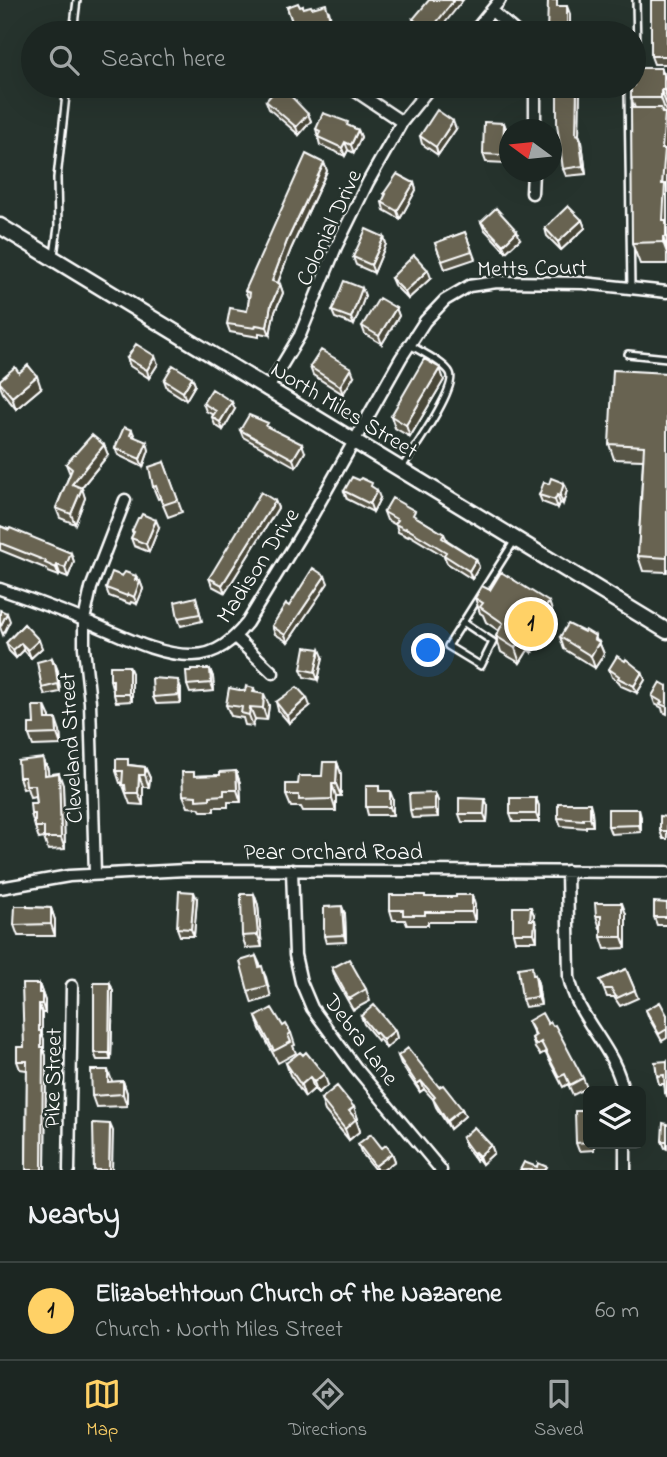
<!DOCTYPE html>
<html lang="en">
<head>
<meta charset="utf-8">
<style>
  :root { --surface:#1c2622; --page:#29322f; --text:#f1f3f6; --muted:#a0a5a5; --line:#3a4340; --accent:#ffd166 }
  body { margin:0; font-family:"Indie Flower",sans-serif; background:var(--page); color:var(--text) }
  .controls { position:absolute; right:21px; bottom:21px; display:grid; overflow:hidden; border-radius:10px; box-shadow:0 7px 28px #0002 }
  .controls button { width:63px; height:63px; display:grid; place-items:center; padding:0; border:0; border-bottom:2px solid var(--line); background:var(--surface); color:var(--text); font:35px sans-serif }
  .compass { position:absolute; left:499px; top:119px; width:63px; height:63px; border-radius:50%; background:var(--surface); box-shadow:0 7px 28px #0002; rotate:285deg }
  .you { position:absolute; left:429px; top:651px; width:24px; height:24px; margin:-18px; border:5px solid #fff; border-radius:50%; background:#1a73e8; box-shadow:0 0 0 10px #1a73e833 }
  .badge { display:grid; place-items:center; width:46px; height:46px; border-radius:50%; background:var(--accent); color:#111; font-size:23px; font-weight:700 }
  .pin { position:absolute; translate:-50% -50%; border:4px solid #fff; box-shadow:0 2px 7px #0006 }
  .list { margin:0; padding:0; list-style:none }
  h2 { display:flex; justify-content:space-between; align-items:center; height:91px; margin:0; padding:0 28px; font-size:30px }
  h2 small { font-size:23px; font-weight:400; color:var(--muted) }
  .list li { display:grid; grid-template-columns:46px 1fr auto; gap:21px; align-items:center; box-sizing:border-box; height:98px; padding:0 28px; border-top:2px solid var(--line) }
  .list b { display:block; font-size:26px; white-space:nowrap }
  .list p { margin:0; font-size:23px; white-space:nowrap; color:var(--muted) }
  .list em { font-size:23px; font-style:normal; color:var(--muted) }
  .icon { flex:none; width:38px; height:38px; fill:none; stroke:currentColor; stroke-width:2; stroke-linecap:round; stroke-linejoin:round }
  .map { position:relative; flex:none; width:667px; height:1170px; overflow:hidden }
  .search { position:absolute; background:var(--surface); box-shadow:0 7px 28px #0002; left:21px; right:21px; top:21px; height:77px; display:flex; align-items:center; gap:18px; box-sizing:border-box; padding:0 24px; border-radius:38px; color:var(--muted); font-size:26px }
  .sheet { height:189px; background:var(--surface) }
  nav { display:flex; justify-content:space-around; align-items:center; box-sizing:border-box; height:98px; border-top:2px solid var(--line); background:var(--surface); font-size:19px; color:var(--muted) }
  nav a { display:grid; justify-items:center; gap:4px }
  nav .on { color:var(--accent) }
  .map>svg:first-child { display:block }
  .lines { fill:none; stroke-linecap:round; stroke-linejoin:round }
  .service-casing { stroke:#fff; stroke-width:10 }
  .minor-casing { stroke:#fff; stroke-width:15 }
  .secondary-casing { stroke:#fff; stroke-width:19 }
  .service { stroke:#26332d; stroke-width:5 }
  .minor { stroke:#26332d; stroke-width:10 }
  .secondary { stroke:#26332d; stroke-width:14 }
  .wall { fill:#595646; stroke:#fff; stroke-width:2 }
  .shaded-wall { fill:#484639; stroke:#fff; stroke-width:2 }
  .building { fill:#676451; stroke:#fff; stroke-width:2 }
  .labels { text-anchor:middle; stroke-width:5; stroke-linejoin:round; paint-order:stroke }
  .street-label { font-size:23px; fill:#fff; stroke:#26332d }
</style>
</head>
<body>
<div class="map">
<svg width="667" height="1170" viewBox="0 0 667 1170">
  <rect width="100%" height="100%" fill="#26332d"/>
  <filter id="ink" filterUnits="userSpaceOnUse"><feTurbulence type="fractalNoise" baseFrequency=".0143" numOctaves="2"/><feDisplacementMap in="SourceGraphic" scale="14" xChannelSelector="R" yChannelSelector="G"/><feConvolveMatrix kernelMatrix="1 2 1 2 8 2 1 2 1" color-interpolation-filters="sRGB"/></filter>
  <g filter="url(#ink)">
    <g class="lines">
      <defs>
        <path id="service" d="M636,0l1,52
          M73,33l4,-33
          M628,92l3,196
          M54,255l4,-28 -1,-49 10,-92
          M628,354l39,4
          M401,469c10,-16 57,-81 49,-96 -5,-10 -30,-22 -40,-28
          M463,622l30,20 -12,24 -33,-20 67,-106"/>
        <path id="minor" d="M492,11l25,22
          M473,33l27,-33
          M348,86l54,36
          M535,130v-44
          M532,193l1,-21
          M267,390l33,-55 36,-88 32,-65 34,-60 29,-36
          M0,589c29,10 58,20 86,32 33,13 71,35 107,34 24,0 40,-15 54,-32l61,-100 93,-165 24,-37 20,-21 24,-14 28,-4 86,1 84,9
          M235,637l38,36
          M292,870l3,85 6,27 11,26 44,60 85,102
          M567,871l2,106c8,43 47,71 54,114
          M95,874l-5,-172 -6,-54v-28l7,-32 34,-88
          M0,888l69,-12 117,-6 481,2
          M625,1144v26
          M69,1170l3,-184"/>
        <path id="secondary" d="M0,226l667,405"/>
      </defs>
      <use href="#service" class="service-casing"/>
      <use href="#minor" class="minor-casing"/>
      <use href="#secondary" class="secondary-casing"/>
      <use href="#service" class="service"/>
      <use href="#minor" class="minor"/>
      <use href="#secondary" class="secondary"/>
    </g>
    <path class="wall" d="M667,0v64h-13l-3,-8z
      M287,7l16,1h9l17,3 4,16 -20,6h-17z
      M413,19l24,14h-13l-8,-6z
      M661,68l6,13v183h-27l-8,-21 3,-135 -4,-10z
      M557,86h23l-1,49 3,7 4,32 -20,2 -3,-7z
      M266,101l42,13 3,7 -12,14 -30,-26z
      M504,123l3,8 -1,32 -20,-1 -3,-8z
      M349,126l9,4 3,7 -7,16 -6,-3 -3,6 -25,-11 -4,-16z
      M456,129l-18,26 -16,-11 -2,-8z
      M324,163l3,8 -36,78 -13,34 2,1 3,9 -9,21 -4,21 -11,-2v4l-29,-5 -3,-8 20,-13 2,-11 -4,-9z
      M414,183l2,7 -16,29 -16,-9 -2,-8 3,-6 -1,-3z
      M582,220l3,8 -24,22 -14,-14 -2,-8z
      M481,222l39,17 -14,13 -22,-23z
      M465,232l10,27 -30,10 -10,-26z
      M384,237l2,7 -12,29 -18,-8 -3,-8z
      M391,278h40l-23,21 -14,-14z
      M362,288l3,8 -11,29 -19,-7 -3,-7z
      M396,308l3,8 -17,28 -17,-10 -3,-8z
      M127,358l31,6 -9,14 -19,-12z
      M310,367l44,9 -11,18 -30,-19z
      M667,373v199l-24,-1 -5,-15 5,-96 -29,-1 -5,-15z
      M192,377l3,8 -9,15 -19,-12 -3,-8z
      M0,380l41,8 -25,21 -13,-16 -3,-7z
      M444,380l-34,57 -15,-9 -4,-12z
      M203,403l32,6 -12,21 -8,-5 -3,-8 1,-2 -7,-4z
      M132,430l3,7 14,13 -6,17 -25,-12 -3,-7z
      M240,430l65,22 -9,15 -53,-30z
      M104,445l4,10 -27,33 4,10 -10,26 -15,-6 -4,-10 14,-34 -4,-10z
      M164,462l18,50 -14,5 -8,-19 -2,1 -5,-12z
      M564,483l3,7 -4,14 -3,-1 -2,5 -16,-6 -3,-7 10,-11z
      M344,491l36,7 -7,14 -26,-13z
      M275,501l3,7 -53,85 -13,-7 -3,-8z
      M384,512l34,6 26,16 3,6 29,19 3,8 -7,12 -25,-16 -3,-7 -35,-21 -1,2 -10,-5 -2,-7 -9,-5z
      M0,526l71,27 3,9 -6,15 -8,-3 -1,2 -11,-4 -1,-3 -47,-19z
      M159,527l-10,25 -15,-6 -3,-8 2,-4 -1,-3z
      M122,576h14l2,5h2l3,8 -6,15 -6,-2 -1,2 -21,-8 -3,-8z
      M328,583l-40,59 -13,-8 -3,-8z
      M490,590l59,12 5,15 -22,36 -4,-3 -8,13 -19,-11 -5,-16 3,-5 -13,-9 -3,-7 -3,-2 -5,-15z
      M196,597l6,24 -21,5 -3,-8z
      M24,624l18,24 -11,10 -7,-8 -8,8 -7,-7 -3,-8z
      M595,636l2,5 2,1 5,12 -9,14 -31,-19 -4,-12z
      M323,657l-5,23 -14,-3 -3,-8z
      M52,658l6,13 2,21 -15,3 -3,-7z
      M625,661l17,11 3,8 -8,13 -16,-7 -2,-4 -7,-5 -3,-8z
      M210,669l3,8 1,14 -24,2 -3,-8z
      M132,673v28l-16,1 -6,-22z
      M667,686v28l-4,-2 -1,-4 -7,-4 -3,-8z
      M181,688v15l-25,1 -3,-7z
      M254,688l1,4 14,13 -2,15 -12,-1 -2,7 -8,-1 -2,-7 -12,-2 -5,-11 19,-14z
      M276,702l34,4 -21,17 -11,-13z
      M50,717v2l10,12 1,14 -28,1 -4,-11 5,-11z
      M43,758l5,12v5l15,10 2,64 -17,1 -4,-12 -5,1 -8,-25 6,-11 -1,-7 -6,1 -3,-9 -4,1 -4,-12z
      M337,762l4,12v22h-5v15h-33l-2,-4h-10l-5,-12 12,-11 24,-8z
      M130,765l15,2 5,11 -1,9h-6v18l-13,-1 -8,-21h-2l-4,-12z
      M236,771l4,12 1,19h-13v5h-14v4h-13l-2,-3 -11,-1 -5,-12 12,-19 25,-1z
      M435,793l3,8v16l-26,1 -2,-8z
      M536,798l3,8v16h-26l-3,-8z
      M393,799v16h-25l-2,-8z
      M488,806l-1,16h-25l-3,-8z
      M592,811l1,15h-7v2l-25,-2 -3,-8z
      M641,817v15l-30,2 -3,-8z
      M667,817v22h-4l-3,-8z
      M254,894l4,11 4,42 -16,1 -4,-12z
      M426,897l49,8v17h-47v3h-21l-2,-5h-12l-3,-10z
      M197,899l-3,37h-14l-3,-8z
      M667,903v22h-10l-3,-8z
      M27,907l24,1 4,12v16h-37l-4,-11z
      M345,914l1,28 -20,1 -2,-7z
      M626,914v34l-21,1 -4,-12v-9h-1l-4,-12z
      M534,915l-1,5 4,8v13h-22l-2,-8z
      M256,956l10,21 5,20 -19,6 -4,-12z
      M332,968l34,21 4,12 -17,9 -17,-30z
      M626,969l12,29 -18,8 -6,-9h-7l-7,-17z
      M535,975l3,8 3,22 -16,2 -3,-8z
      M110,983l3,8 -2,69h-14l-3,-7z
      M39,984l6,17v12h-3v21l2,6v10l2,6 -1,114h-19l1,-100 -7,-1 -3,-8 7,-14z
      M646,1010l21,5v23l-5,3 -13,-23z
      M361,1016l34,14 2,8 -11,10 -7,-9 -1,2 -14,-17z
      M256,1017l35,16 4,12 -2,1 3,7 -18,10 -18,-34z
      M528,1021l55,57 4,10 -14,7 -5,-11 -5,3 -18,-35 -5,3 -5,-7 -3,-10 3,-2z
      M398,1056l41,31 23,22 3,7 -15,13 -14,-22 -3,-8 -9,-10 -4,3 -19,-28z
      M667,1061v36l-3,-13h-5l-2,-8z
      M286,1063l42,22 -10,8 -4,-4 -9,8 -15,-22z
      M123,1081l4,12v13l-31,1 -4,-11 20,-14z
      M321,1099l33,8 4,12 -2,1 4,11 -11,9 -24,-29z
      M588,1113v31h6v6l-15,1 -3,-8z
      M667,1124v25l-2,-1 -3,-7z
      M462,1138l29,7 3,8 -12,11 -4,-5 -2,2 -11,-15z
      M358,1144l24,4 10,5 3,8 -12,9h-8l-14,-18z"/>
    <path class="shaded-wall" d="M454,0h9l-26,33h-8v-1z
      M567,6l3,8v19h-3z
      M661,68l3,9v-4l3,8v18l-3,-9z
      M577,86h3l-1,49 3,7 4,32 -3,-8 -7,-31z
      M661,90l6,16v9l-6,-17z
      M661,108l3,8 1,-3 2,6v122l-4,-21z
      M308,114l3,7 -12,14 -3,-8z
      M453,121l3,8 -18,26 -2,-8z
      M504,123l3,8 -1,32 -3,-8z
      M358,130l3,7 -7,16 -3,-8z
      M345,142l3,8 -3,6 -3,-8z
      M324,163l3,8 -36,78 -16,41 -3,-9 15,-40z
      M414,183l2,7 -16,29 -3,-8z
      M582,220l3,8 -24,22 -3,-8z
      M517,231l3,8 -14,13 -3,-7z
      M384,237l2,7 -12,29 -3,-8z
      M663,237l4,11v5l-4,-11z
      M428,270l3,8 -23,21 -3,-7z
      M280,284l3,9 -9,21 -4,21 -3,-8 4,-22z
      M362,288l3,8 -11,29 -3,-7z
      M396,308l3,8 -17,28 -3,-8z
      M155,356l3,8 -9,14 -2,-8z
      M351,368l3,8 -11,18 -3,-8z
      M440,368l4,12 -34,57 -4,-12z
      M37,376l4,12 -25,21 -4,-12z
      M192,377l3,8 -9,15 -3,-8z
      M232,402l3,7 -12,21 -3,-8z
      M147,442l2,8 -6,17 -3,-8z
      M302,444l3,8 -9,15 -3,-8z
      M104,445l4,10 -32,39 -4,-10z
      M564,483l3,7 -4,14 -3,-8z
      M82,488l3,10 -10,26 -4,-10z
      M377,490l3,8 -7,14 -3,-8z
      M557,495l3,8 -2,5 -3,-8z
      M275,501l3,7 -53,85 -3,-8z
      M156,520l3,7 -10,25 -3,-8z
      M71,553l3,9 -6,15 -3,-9z
      M476,559l3,8 -7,12 -3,-8z
      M57,565l3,9 -1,2 -3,-8z
      M136,576l3,8 1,-3 3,8 -6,15 -3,-7 1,-17z
      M325,576l3,7 -40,59 -3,-7z
      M549,602l5,15 -22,36 -5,-15z
      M7,613l3,8 -7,14 -3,-8z
      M522,635l6,15 -8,13 -5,-15z
      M595,636l3,9 1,-3 5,12 -9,14 -4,-12 3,-17z
      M39,640l3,8 -11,10 -3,-8z
      M21,643l3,7 -8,8 -3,-8z
      M320,649l3,8 -5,23 -3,-8z
      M55,663l3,8 2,21 -2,-8z
      M129,666l3,7v28l-3,-7z
      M210,669l3,8 1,14 -3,-8z
      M642,672l3,8 -8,13 -3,-7z
      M178,680l3,8v15l-2,-8z
      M264,694l5,11 -2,15 -4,-12z
      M307,698l3,8 -21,17 -2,-7z
      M45,706l5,11v14l-4,-12z
      M250,707l5,12 -2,7 -4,-11z
      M56,719l4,12 1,14 -4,-11z
      M43,758l5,12 1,16 -4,-11z
      M337,762l4,12v22l-5,-12z
      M145,767l5,11 -1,9 -4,-12z
      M236,771l4,12 1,19 -4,-12z
      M59,773l4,12 2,64 -4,-11z
      M139,775l4,12v18l-5,-12z
      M332,784l4,12v15l-4,-12z
      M390,791l3,8v16l-3,-8z
      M435,793l3,8v16l-3,-8z
      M536,798l3,8v16l-3,-8z
      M485,799l3,7 -1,16 -3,-8z
      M590,803l2,8 1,15 -3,-8z
      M639,809l2,8v15l-2,-7z
      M194,892l3,7 -3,37 -3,-7z
      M254,894l4,11 4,42 -4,-12z
      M472,895l3,10v17l-3,-10z
      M622,903l4,11v34l-4,-11z
      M342,906l3,8 1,28 -2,-7z
      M531,907l3,8 -1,13 -3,-8z
      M51,908l4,12v16l-4,-12z
      M535,920l2,8v13l-3,-8z
      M535,975l3,8 3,22 -3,-8z
      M110,983l3,8 -2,69 -2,-7z
      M39,984l6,17v12l-6,-20z
      M39,1004l3,9v21l2,6v10l2,6 -1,114h-3l-1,-123 -2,-16z
      M395,1030l2,8 -11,10 -3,-8z
      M108,1070l4,11 1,12 -5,-11z
      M324,1074l4,11 -10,8 -4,-11z
      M310,1077l4,12 -9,8 -4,-12z
      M123,1081l4,12v13l-4,-12z
      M421,1081l3,8 -4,3 -3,-8z
      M354,1107l4,12 -2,1 4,11 -11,9 -4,-11 4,-18z
      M462,1109l3,7 -15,13 -3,-8z
      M110,1124l3,7 -1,39h-3z
      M491,1145l3,8 -12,11 -3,-8z
      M475,1152l3,7 -2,2 -3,-8z
      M392,1153l3,8 -12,9h-6l-2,-4z"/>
    <path class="building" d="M429,0h25l-25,32 -16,-13z
      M548,0h9v6h10v27h-20z
      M651,0h16v56h-16z
      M298,3l2,4 3,-1v2l8,-2 1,2 14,-4 4,15 -35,11 -8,-23z
      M366,26l3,3 2,-3 11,7h-21z
      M634,68h27v5h3v17h-3v8h-30v-12h3z
      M557,86h20l-1,49 3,-1 4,32 -20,3 -6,-45z
      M278,87l10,9 1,-2 19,20 -12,13 -30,-26z
      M631,108h30l1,5h3l-3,36h3l-3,35h3l-2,36h3v17h-3v5l-31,1z
      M437,110l16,11 -17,26 -16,-11z
      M323,113l25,9 -1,3 11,5 -7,15 -6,-3 -3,6 -24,-11 2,-6 -4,-2z
      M484,122l20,1 -1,32 -20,-1z
      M306,154l18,9 -37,78 -15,40 8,3 -9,21 -4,22 -11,-2 -1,3 -28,-4 3,-16 17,3 3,-18 -5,-2z
      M397,174l17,9 -17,28 -15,-9 4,-8 -2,-1z
      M568,206l14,14 -24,22 -13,-14z
      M496,208l21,23 -14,14 -22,-23z
      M366,229l18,8 -13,28 -18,-8z
      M465,232l7,19 -30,10 -7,-18z
      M414,255l14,15 -23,22 -14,-14z
      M344,281l18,7 -11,30 -19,-7z
      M379,298l17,10 -17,28 -17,-10z
      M136,344l19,12 -8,14 -20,-12z
      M321,350l30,18 -11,18 -30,-19z
      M424,359l16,9 -34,57 -15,-9z
      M28,365l9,11 -25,21 -12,-14v-3l15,-13 4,6z
      M173,365l19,12 -9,15 -19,-12z
      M613,370l54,3v185l-29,-2 6,-110 -35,-2z
      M212,389l20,13 -12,20 -8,-5 4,-6 -13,-8z
      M249,415l19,8 -2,3 36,18 -9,15 -53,-29z
      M124,427l8,3 -2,5 17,7 -7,17 -25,-11z
      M92,435l12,10 -32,39 10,4 -11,26 -15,-6 16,-39 -6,-5z
      M164,462l14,38 -15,5 -7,-19 -3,1 -4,-20z
      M352,477l7,3 2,-2 11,5 -1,3 6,4 -7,14 -26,-13z
      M551,478l13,5 -4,13 -3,-1 -2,5 -16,-5 5,-13 5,2z
      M261,492l14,9 -53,84 -13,-7z
      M392,498l23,13 -2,4 31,19 -2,4 34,21 -7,12 -25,-16 2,-3 -40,-24 -1,1 -10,-5 3,-4 -14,-8z
      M142,514l14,6 -10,24 -15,-6 3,-6 -2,-1 6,-13h2z
      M0,526l9,4 1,-2 61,25 -6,15 -8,-3 -1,3 -11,-5 1,-2 -46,-18z
      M313,568l12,8 -40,59 -13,-9 14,-22 3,2z
      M112,572l10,4 3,-4 11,4 -1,4 5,1 -6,16 -6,-3 -1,2 -21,-8z
      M501,572l48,30 -22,36 -5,-3 -7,13 -19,-12 7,-13 -23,-16 3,-4 -8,-5 7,-12 8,4z
      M196,597l4,17 -22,4 -3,-16z
      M0,610l7,3 -7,14z
      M24,624l15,16 -11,10 -7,-7 -8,7 -7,-7z
      M568,624l16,8 1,-2 10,6 -1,3 5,3 -8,14 -31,-19z
      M305,647l15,2 -5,23 -14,-3z
      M617,656l8,5 1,-2 16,13 -8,14 -16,-8 1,-2 -10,-7z
      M52,658l1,5h2l3,21 -16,4 -5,-26z
      M110,666h19v28h-16v-14h-3z
      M191,669h19l1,14 -24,2 -1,-14h5z
      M152,678l26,2 1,15 -26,2z
      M660,682l7,4v21l-7,-3 2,-2 -10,-6z
      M246,686l8,2 -1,4 11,2 -1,14 -13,-1 -1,8 -8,-2 1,-6 -16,-2 3,-17 16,3z
      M297,687l10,11 -20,18 -11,-14z
      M33,706h12l1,13h10l1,15 -28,1v-11h5z
      M43,758l2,17 14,-2 2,65h-17v-11h-9v-13h-4l-1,-11h7l-2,-18h-9l-1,-8h-6l-1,-16z
      M116,759h12v6l17,2v8h-6l-1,18h-12l-1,-8h-3l1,-14h-7z
      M323,762h14l-1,22h-4v15l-33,1v-5h-13v-11h12l1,-8h23z
      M236,771l1,19h-13v5l-14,1v3l-14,1v-4l-13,-1 -1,-23h12v4l26,-1v-3z
      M366,786h13v5h11v16h-24z
      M435,793v16l-25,1 -1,-16z
      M459,798l26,1 -1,15h-25z
      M510,798h26v16h-26z
      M558,803h32v15h-7v2l-25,-2z
      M608,809h31v16l-31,1z
      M660,816l7,1v14h-7z
      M179,891l15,1 -3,37 -14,-1z
      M241,894h13l4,41 -16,1z
      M390,895h35v2h31v-2h16v17h-47v3h-22v-5h-13z
      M654,902l13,1v14h-13z
      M595,903h27v34h-21v-21h-5z
      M15,906h12v1l24,1v16l-37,1z
      M342,906l2,29 -20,1v-29z
      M513,907h18l-1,13h5l-1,13h-21z
      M256,956l3,11 3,-1 5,20 -19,5 -8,-30z
      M349,959l17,30 -17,10 -17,-31z
      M532,966l1,9h2l3,22 -16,2 -4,-31z
      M626,969l9,21 -18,8 -6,-9h-7l-4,-9z
      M94,983h16l-1,70h-15z
      M22,984h17v9h3v11h-3v27h2v16h2l-1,123h-16l1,-109h-10v-14h7z
      M660,1002l7,13v14l-8,5 -13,-24z
      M374,1005l21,25 -12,10 -7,-8 -1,1 -14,-17z
      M272,1008l11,18 3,-2 5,9 -3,2 3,7 -17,9 -18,-34z
      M542,1013l6,11 2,-2 3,4 2,-1 28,53 -13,7 -5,-11 -6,3 -18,-35 -5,3 -4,-7 4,-3 -8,-14z
      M408,1048l31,39 4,-2 19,24 -15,12 -14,-22 2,-2 -14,-16 -4,3 -19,-28z
      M300,1052l3,3 3,-3 18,22 -10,8 -4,-5 -9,8 -15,-22z
      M667,1061v31l-2,1 -1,-18 -7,1 -2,-14z
      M91,1070h17v12l15,-1v13l-31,2z
      M337,1086l17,21 -5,4 7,8 -11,10 -24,-30z
      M575,1111h12l1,31 -12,1z
      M93,1123l17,1 -1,46h-15z
      M663,1123l4,1v17h-5z
      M474,1127l17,18 -12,11 -4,-4 -2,1 -11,-15z
      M371,1134l11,14 4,-3 6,8 -17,13 -17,-22z
      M524,1162l13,5 1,-4 9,4 -2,3h-25z"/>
  </g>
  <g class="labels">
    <g class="street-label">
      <text transform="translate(328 227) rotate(-65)" y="8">Colonial Drive</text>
      <text transform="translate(532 267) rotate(-1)" y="8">Metts Court</text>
      <text transform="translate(345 409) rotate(31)" y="8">North Miles Street</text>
      <text transform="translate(257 565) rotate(-57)" y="8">Madison Drive</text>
      <text transform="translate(70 748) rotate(-93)" y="8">Cleveland Street</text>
      <text x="333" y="859">Pear Orchard Road</text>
      <text transform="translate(362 1039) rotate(53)" y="8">Debra Lane</text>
      <text transform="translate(52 1078) rotate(-89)" y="8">Pike Street</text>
    </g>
  </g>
</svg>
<div class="controls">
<button><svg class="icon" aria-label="layers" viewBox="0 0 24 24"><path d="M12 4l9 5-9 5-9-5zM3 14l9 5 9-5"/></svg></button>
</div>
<svg class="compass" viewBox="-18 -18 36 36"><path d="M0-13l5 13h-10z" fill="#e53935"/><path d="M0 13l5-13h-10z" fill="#a0a5a5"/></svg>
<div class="you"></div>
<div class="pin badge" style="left:531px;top:624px">1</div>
<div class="search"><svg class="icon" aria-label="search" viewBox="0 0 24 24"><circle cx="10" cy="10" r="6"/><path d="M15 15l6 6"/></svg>Search here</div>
</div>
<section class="sheet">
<h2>Nearby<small></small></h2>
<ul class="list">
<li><span class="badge">1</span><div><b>Elizabethtown Church of the Nazarene</b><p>Church · North Miles Street</p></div><em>60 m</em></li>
</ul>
</section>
<nav>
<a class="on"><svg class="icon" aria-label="map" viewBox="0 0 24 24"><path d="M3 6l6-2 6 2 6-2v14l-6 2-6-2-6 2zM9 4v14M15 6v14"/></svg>Map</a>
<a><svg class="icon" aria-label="directions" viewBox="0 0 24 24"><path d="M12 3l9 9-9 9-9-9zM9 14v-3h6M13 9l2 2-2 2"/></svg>Directions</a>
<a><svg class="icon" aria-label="saved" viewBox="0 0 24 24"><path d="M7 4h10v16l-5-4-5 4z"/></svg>Saved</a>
</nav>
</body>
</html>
